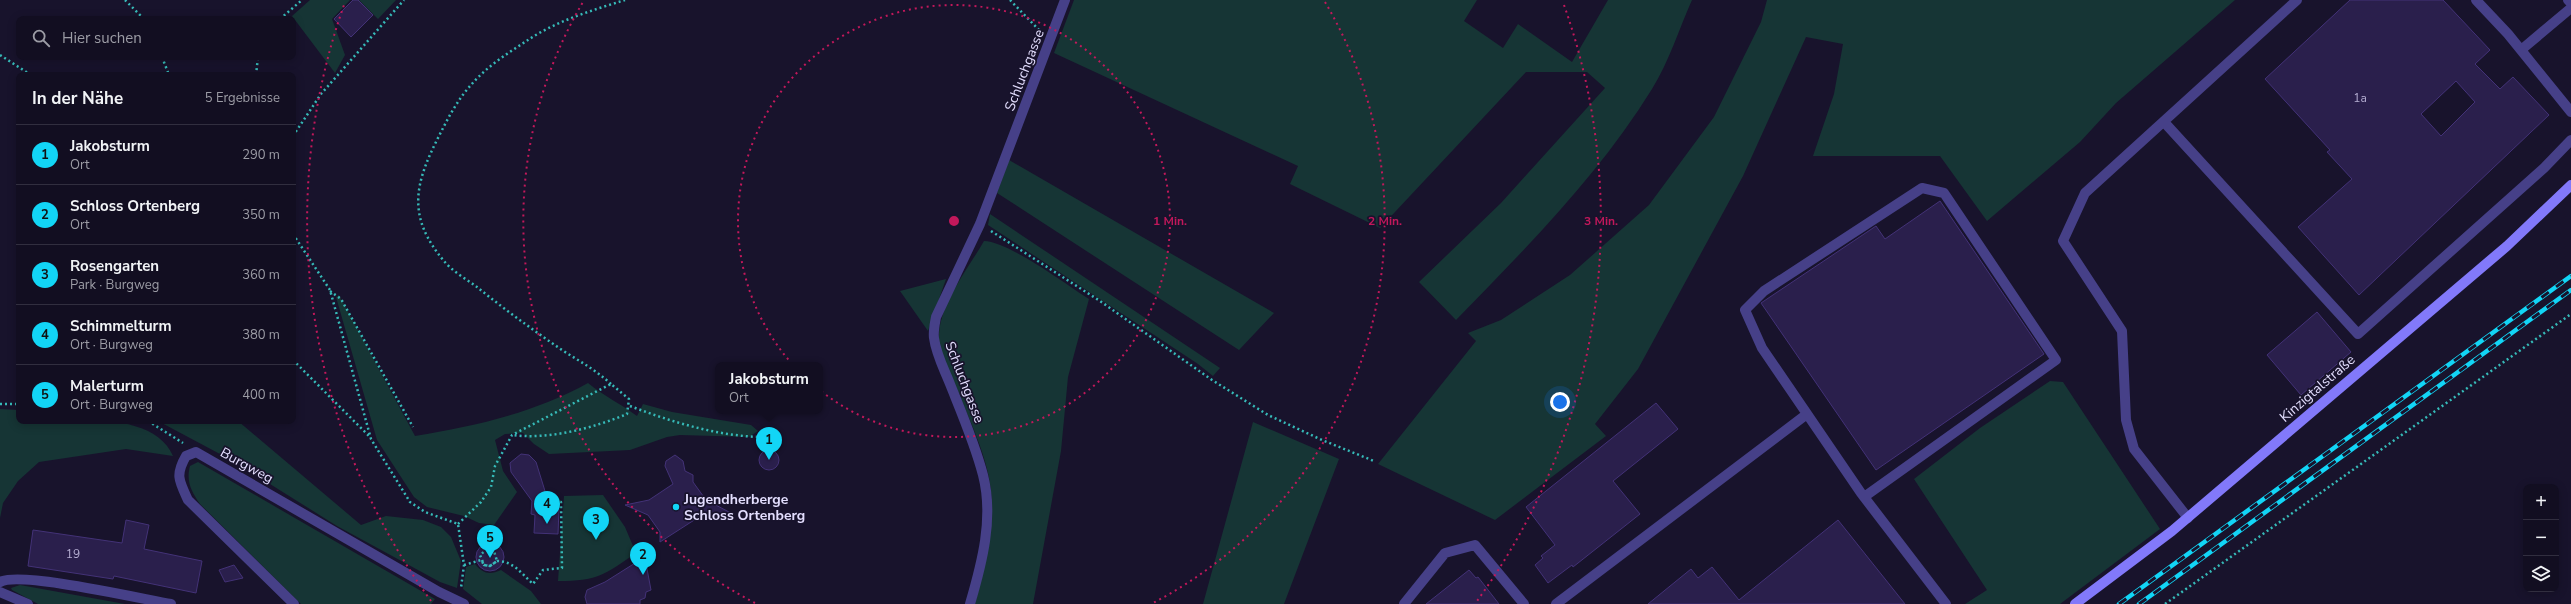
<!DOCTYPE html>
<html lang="de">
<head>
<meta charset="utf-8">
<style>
  :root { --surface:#120e21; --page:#1f1c2e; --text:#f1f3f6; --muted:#9c9ca5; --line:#312e3f; --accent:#12d5f6 }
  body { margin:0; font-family:"Nunito Sans",sans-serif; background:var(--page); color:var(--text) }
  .controls { position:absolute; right:12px; bottom:12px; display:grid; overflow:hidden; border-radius:8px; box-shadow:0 2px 10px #0003 }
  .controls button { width:36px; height:36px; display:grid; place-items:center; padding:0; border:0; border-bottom:1px solid var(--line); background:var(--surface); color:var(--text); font:20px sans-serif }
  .you { position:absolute; left:1560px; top:402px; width:14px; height:14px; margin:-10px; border:3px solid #fff; border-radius:50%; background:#1a73e8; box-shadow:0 0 0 6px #1a73e833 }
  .badge { display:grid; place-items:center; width:26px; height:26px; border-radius:50%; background:var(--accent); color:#111; font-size:13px; font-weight:700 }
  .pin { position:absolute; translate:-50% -33px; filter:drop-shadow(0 1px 2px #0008) }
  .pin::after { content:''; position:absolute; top:21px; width:14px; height:12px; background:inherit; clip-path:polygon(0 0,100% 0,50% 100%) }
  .popup { position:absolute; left:715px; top:362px; width:108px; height:52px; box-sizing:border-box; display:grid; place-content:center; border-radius:8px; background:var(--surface); filter:drop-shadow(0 1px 3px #0005); font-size:13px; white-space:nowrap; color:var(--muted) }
  .popup b { font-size:15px; color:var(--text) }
  .popup::after { content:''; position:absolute; left:50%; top:100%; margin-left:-8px; border:8px solid transparent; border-top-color:var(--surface) }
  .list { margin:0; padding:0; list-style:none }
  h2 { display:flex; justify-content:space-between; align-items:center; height:52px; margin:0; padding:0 16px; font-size:17px }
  h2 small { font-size:13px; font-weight:400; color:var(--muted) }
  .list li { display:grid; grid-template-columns:26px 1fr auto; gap:12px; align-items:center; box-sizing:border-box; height:60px; padding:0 16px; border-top:1px solid var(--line) }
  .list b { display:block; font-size:15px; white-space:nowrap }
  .list p { margin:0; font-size:13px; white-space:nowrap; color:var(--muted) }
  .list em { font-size:13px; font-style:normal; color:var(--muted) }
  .icon { flex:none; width:22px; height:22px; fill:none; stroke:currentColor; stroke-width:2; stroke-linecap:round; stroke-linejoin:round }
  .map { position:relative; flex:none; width:2571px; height:604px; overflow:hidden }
  .search { position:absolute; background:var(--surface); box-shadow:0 2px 10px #0003; left:16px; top:16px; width:280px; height:44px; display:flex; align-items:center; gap:10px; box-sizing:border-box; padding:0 14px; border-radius:8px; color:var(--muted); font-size:15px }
  .panel { position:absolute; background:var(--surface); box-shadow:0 2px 10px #0003; left:16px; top:72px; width:280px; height:352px; border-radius:8px }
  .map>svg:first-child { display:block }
  .green { fill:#163535 }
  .building { fill:#2a1f4c; stroke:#433277; fill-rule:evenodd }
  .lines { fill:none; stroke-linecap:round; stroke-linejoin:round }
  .path { stroke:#36bab8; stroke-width:2.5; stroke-dasharray:2 3; stroke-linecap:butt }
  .service { stroke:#464088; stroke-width:10 }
  .minor { stroke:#464088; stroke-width:10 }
  .secondary { stroke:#8279fa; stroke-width:10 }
  .rail-casing { stroke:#12d5f6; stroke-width:4.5 }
  .rail { stroke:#18132c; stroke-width:3; stroke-dasharray:9; stroke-linecap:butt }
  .ring { fill:none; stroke:#c2185b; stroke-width:2; stroke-dasharray:2 4 }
  .poi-dot { fill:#12d5f6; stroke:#18132c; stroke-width:1.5 }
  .labels { text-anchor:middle; stroke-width:3.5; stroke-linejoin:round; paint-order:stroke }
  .number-label { font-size:12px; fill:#b5aed2 }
  .street-label { font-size:14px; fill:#e3defe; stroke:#18132c }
  .poi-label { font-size:14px; font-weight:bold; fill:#e3defe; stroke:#18132c; text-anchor:start }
  .centre { fill:#c2185b; stroke:#18132c; stroke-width:2 }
  .ring-label { font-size:12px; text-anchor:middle; font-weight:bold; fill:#c2185b; stroke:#18132c; stroke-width:3.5; stroke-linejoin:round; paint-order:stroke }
</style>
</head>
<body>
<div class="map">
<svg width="2571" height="604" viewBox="0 0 2571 604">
  <rect width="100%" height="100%" fill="#18132c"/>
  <path class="green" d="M310,0h40l-18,19 13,36 -10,18 -43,-57z
    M359,0h37l-18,19z
    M1074,0h403l-13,21 39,27 15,-24 54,38 36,-62h84c-13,29 -23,62 -40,89 -53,86 -126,159 -196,231l-37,-38 82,-79 104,-115 -18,-16h-61l-146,156 -90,-44 8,-18 -244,-113z
    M1767,0h468l-119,103 -36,39 -93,79 -47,-65h-127l21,-62 9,-50 -37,-7 -63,139 -105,193 -43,55 11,12 -111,84 -117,-56 98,-123 -8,-8 33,-13 69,-45 79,-70 65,-88 47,-95z
    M1009,160l265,153 -35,37 -242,-157z
    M990,214l230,154 -7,8 -15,-12 -210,-139z
    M984,241c26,1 81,43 105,58l-21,78 -7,74 -28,153h-58c11,-42 23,-87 13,-131 -6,-26 -17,-50 -27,-74 -7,-20 -24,-45 -22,-66 3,-33 29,-64 45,-92z
    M946,279l-18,52 -28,-40z
    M339,295l76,141c60,-10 119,-23 173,-53 16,13 33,21 49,33l6,-12 29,8 79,13 7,6 -9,6 -69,-2 -13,2 -37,13 -81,4 -15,-10 -11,-11 -18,1 -10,6 8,31 14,21 -23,33 -15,-2 -15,-7 -37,-9 -13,-10 -37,-57 -41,-143z
    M2050,381l13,1 97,147 -100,75h-95l22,-14 -73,-111 66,-51z
    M0,409l19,1v11c43,0 134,-13 154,35l-47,-7 -87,13 -21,19 -15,22 -3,15z
    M158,421h80l123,104 25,-9 37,4 18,7 10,10 10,24 -4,27 -17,-6 -103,-56 -102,-64z
    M1253,422l86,37 -55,145h-81z
    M198,462l237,137 -4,5h-130l-101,-100c-9,-13 -14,-23 -10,-38z
    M603,495l22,32 11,26c-32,22 -38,28 -78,28l6,-85z
    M475,564c8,10 15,11 26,6l30,21 10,13h-59l-19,-15 3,-22z
    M20,585l105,19h-87l-26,-14 -1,-2z"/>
  <path class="building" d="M353,0h5l15,15 -22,22 -17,-18z
    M2350,0h93l47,50 -15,14 25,25 13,-12 36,38 -190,180 -61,-68 54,-48 -25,-27 3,-2 -65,-71zM2456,81l19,21 -34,34 -20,-22z
    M1940,201l104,153 -168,116 -115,-167 115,-77 9,13z
    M2317,312l34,40 -50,43 -34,-40z
    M1656,403l22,26 -65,52 27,33 -67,53 -1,-2 -24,18 -13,-18 8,-7 -2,-2 14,-11 -29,-38z
    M759 460a10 10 0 1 1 20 0a10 10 0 1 1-20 0Z
    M521,454l8,1 7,7 13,42h6v5h4l-1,25 -24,-1 1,-18 -4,-1 1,-13 -21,-29 -1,-9z
    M675,455l8,6 2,10 8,4v7l13,18 25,13 -29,2 -42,27v-10l-12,-17 -23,-10 24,-5 24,-16 -8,-18 1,-5z
    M126,520l23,5 -5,24 58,12 -6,32 -82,-17 -1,3 -85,-13 5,-36 89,13z
    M1838,520l67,84h-257l43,-35 7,9 14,-11 27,33z
    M476 557a14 14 0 1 1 28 0a14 14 0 1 1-28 0Z
    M651,553l-4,16 4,21 -5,2 -1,6 -5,2v4h-53l-2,-7 2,-7 18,-8z
    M234,565l9,13 -18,4 -6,-12z
    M1469,570l7,8 2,-1 21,27h-73z"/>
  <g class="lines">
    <path class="path" d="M125,0l19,19
      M1010,0l30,31
      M280,19l22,-19
      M0,55l31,20
      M162,57l7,18
      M256,75l2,-18
      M293,136l28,-42 83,-94
      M991,231l109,70 112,79 56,35 54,25 52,21
      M293,234l37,56 41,149 39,63 15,10 33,12 6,41 -3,23
      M330,291l11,8 72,128
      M293,360l78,78
      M611,384c-15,-14 -32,-23 -49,-34 -29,-20 -58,-41 -85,-63 -11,-8 -25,-16 -33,-26 -38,-45 -29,-78 -5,-125 9,-18 19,-37 32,-51 15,-18 37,-32 57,-45 28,-19 65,-30 97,-40
      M0,404h19
      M630,406c47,18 97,33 147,31
      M148,421l35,22
      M458,524l23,-22 10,-15 4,-21 17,-31 99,-51 18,15 -2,15c-34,14 -78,26 -115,21
      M464,565l17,-5 3,5 6,1 7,-5 -3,-10 -8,-1 -6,5 4,10 6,1 7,-5c16,0 24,12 36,23l10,-14 19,-2 -1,-66 -16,1 1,6
      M2165,604l406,-290"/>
    <path class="service" d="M2476,0l32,34 63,78
      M2521,50l50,-42
      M2164,122l194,212 186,-166 27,-28
      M1864,497l192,-137 -112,-167 -22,-5 -158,103 -19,19 17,38 99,145 85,111
      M2188,518l-54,-69 -8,-29 -4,-89 -59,-90 22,-48 212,-193
      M970,604c12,-41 24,-86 13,-129 -8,-31 -21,-61 -33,-91 -6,-15 -14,-30 -16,-46 -1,-7 1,-15 2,-21l44,-93 85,-224
      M1404,604l41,-51 30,-8 49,59
      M1556,604l251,-190"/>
    <path class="minor" d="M2568,0l3,3
      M0,582c20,-11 142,17 171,22
      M0,592l28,12
      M294,604l-106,-104c-9,-19 -13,-25 -2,-44l10,-4 243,140 25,12"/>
    <path class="secondary" d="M2075,604l97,-73 335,-285 64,-61"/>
    <defs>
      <path id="rail" d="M2119,604l452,-328
        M2139,604l432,-314"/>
    </defs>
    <use href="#rail" class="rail-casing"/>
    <use href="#rail" class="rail"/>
  </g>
  <g class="ring">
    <circle cx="954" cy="221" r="216"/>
    <path d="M755 603A431 431 0 0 1 583 2M1325 2A431 431 0 0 1 1153 603"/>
    <path d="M431 601A647 647 0 0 1 344 5M1564 5A647 647 0 0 1 1477 601"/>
  </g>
  <circle class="poi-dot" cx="676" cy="507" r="4"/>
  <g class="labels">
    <g class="number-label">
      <text x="2360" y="102">1a</text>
      <text x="73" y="558">19</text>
    </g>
    <g class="street-label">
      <text transform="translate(1024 70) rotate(-69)" y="5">Schluchgasse</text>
      <text transform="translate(965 382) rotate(69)" y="5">Schluchgasse</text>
      <text transform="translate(2317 388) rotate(-41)" y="5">Kinzigtalstraße</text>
      <text transform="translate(247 465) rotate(29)" y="5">Burgweg</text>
    </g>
    <g class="poi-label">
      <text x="684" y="504">Jugendherberge<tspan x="684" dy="16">Schloss Ortenberg</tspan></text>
    </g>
  </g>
  <circle cx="954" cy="221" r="6" class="centre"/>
  <g class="ring-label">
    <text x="1170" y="225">1 Min.</text>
    <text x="1385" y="225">2 Min.</text>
    <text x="1601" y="225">3 Min.</text>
  </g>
</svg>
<div class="controls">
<button>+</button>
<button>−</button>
<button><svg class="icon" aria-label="layers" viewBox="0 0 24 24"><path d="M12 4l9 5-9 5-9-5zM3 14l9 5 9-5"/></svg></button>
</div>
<div class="you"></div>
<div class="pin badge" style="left:769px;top:460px">1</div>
<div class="popup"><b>Jakobsturm</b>Ort</div>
<div class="pin badge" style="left:643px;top:575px">2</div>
<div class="pin badge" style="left:596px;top:540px">3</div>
<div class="pin badge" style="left:547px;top:524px">4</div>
<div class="pin badge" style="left:490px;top:558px">5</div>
<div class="search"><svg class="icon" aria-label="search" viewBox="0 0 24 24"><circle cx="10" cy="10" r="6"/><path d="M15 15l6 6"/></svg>Hier suchen</div>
<section class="panel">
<h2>In der Nähe<small>5 Ergebnisse</small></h2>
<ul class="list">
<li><span class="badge">1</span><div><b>Jakobsturm</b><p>Ort</p></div><em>290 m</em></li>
<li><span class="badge">2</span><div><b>Schloss Ortenberg</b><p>Ort</p></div><em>350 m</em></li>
<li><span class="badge">3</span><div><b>Rosengarten</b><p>Park · Burgweg</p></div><em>360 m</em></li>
<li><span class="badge">4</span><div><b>Schimmelturm</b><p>Ort · Burgweg</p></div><em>380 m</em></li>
<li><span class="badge">5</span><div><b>Malerturm</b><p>Ort · Burgweg</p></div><em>400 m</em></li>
</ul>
</section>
</div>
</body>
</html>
